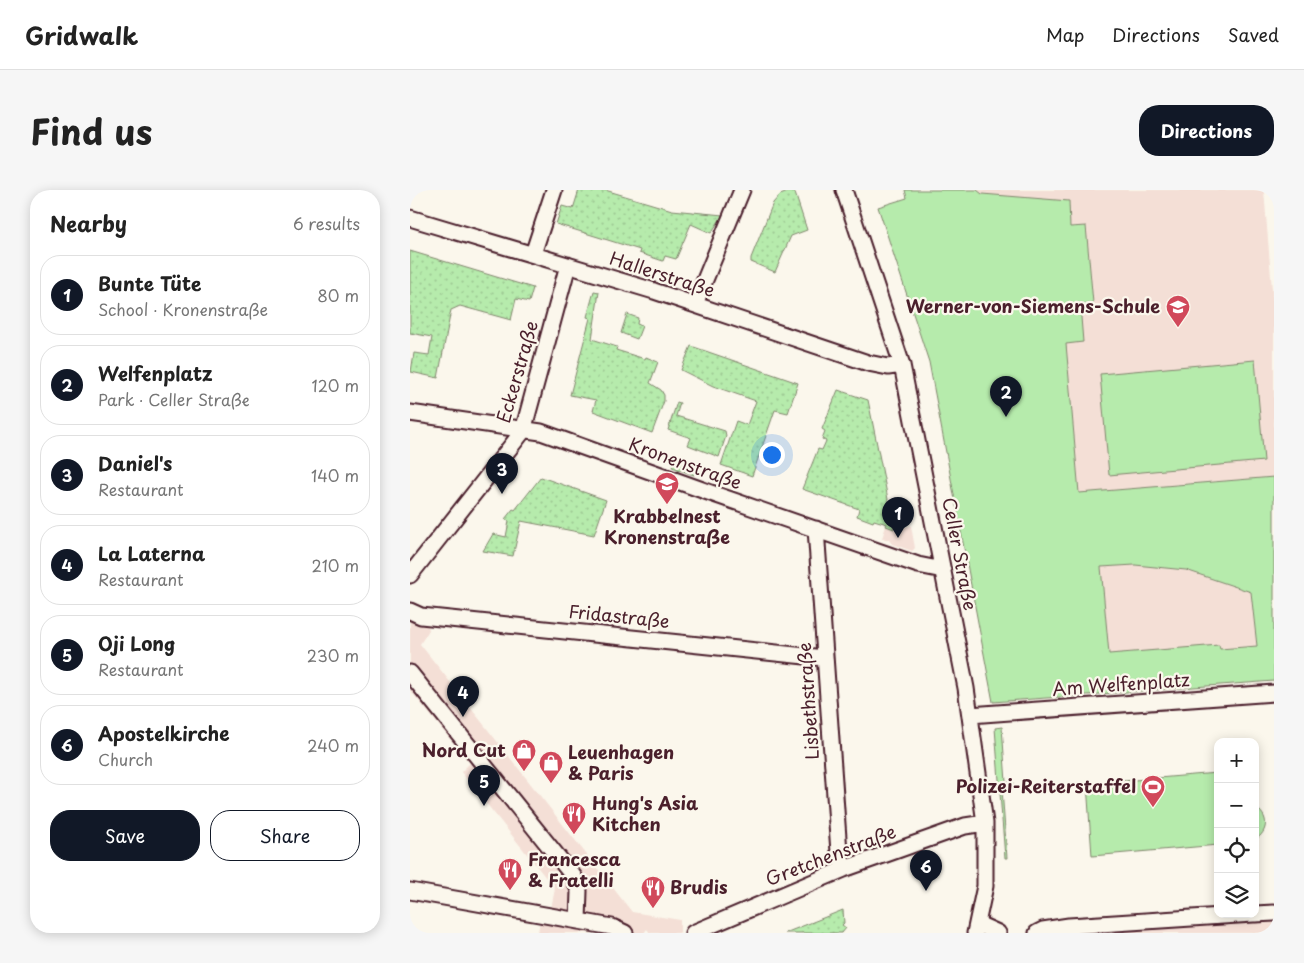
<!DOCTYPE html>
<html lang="en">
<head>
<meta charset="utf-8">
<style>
  :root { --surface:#fff; --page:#f6f6f6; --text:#222; --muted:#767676; --line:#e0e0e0; --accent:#111827 }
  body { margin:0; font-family:"Playpen Sans",sans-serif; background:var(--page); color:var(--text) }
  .controls { position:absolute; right:15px; bottom:15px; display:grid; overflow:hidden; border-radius:10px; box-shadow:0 2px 12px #0003 }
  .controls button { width:45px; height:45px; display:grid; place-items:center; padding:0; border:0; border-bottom:1px solid var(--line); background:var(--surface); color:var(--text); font:25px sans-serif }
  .you { position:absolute; left:361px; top:264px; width:18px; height:18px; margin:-12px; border:4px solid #fff; border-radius:50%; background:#1a73e8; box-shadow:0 0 0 8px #1a73e833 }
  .badge { display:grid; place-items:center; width:32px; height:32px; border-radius:50%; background:var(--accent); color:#fff; font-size:16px; font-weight:700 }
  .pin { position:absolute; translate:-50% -41px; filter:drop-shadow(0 1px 2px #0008) }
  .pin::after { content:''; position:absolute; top:26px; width:18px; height:15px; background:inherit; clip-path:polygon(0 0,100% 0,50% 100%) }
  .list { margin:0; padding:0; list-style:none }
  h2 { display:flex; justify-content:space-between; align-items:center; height:65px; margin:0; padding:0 20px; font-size:21px }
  h2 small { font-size:16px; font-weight:400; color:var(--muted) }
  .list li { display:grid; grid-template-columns:32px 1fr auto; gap:15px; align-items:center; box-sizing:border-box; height:80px; margin:0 10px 10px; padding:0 10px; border:1px solid var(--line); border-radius:20px }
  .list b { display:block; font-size:19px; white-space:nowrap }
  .list p { margin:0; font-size:16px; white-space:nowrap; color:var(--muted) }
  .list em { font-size:16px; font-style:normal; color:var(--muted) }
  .actions { display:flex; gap:10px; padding:15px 20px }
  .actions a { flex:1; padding:11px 0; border:1px solid var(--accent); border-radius:20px; text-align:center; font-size:18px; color:var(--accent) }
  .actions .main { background:var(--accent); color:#fff }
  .icon { flex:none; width:28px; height:28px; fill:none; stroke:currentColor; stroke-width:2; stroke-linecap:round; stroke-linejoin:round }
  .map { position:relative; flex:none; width:864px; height:743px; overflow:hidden; border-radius:20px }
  header { display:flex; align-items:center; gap:30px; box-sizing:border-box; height:70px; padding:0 25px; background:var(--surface); border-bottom:1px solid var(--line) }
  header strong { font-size:24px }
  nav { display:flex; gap:28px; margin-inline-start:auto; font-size:18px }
  .intro { display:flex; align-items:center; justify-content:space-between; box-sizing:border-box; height:120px; padding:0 30px }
  h1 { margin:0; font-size:35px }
  .button { padding:12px 22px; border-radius:20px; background:var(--accent); color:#fff; font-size:18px; font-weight:700 }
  main { display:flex; gap:30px; padding:0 30px }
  aside { flex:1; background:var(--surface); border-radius:20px; box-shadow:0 2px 12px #0003 }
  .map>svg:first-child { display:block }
  .built { fill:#f4dfd6 }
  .green { fill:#b6ebac; stroke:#80856c; fill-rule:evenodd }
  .garden { fill:url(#garden-dots); stroke:#80856c }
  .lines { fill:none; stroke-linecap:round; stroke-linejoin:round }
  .minor-casing { stroke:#4a1f2b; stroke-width:19 }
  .minor { stroke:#fbf7ec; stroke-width:15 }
  .labels { text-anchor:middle; stroke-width:4.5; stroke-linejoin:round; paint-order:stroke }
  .street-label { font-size:18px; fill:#4a1f2b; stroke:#fbf7ec }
  .poi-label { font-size:18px; font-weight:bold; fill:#4a1f2b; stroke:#fbf7ec; text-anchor:start }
</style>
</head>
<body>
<header>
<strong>Gridwalk</strong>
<nav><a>Map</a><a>Directions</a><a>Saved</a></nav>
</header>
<div class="intro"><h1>Find us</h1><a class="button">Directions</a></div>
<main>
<aside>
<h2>Nearby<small>6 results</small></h2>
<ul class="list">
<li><span class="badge">1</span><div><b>Bunte Tüte</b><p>School · Kronenstraße</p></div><em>80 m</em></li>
<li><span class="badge">2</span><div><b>Welfenplatz</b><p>Park · Celler Straße</p></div><em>120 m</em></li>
<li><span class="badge">3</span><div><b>Daniel's</b><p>Restaurant</p></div><em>140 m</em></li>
<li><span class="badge">4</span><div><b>La Laterna</b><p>Restaurant</p></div><em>210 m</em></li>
<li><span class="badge">5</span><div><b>Oji Long</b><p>Restaurant</p></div><em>230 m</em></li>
<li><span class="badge">6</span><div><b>Apostelkirche</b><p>Church</p></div><em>240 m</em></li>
</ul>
<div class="actions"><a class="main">Save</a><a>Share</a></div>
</aside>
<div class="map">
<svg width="864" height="743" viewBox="0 0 864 743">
  <defs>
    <pattern id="garden-dots" width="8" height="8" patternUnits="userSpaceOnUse" patternTransform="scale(1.25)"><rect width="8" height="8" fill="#b6ebac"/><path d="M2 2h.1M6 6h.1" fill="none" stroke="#9ec994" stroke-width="1.8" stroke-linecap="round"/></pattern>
  </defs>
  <rect width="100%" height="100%" fill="#fbf7ec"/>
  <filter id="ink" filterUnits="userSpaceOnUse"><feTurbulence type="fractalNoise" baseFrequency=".02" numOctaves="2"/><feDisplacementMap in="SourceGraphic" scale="10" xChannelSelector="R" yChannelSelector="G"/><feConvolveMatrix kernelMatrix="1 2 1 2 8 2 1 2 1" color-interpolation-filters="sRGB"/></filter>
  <g filter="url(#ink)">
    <path class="built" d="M567,0h287l10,124v163l-195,16 -13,-149 14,-40 13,-1 -7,-77 -16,1 -1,-25 -88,-8z
      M476,336l8,3 17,-3 4,22 -3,3 -20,-7 -3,-4 -7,-2z
      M725,375l51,5 65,22 6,54 -38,3v-3l-110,8 -8,-87z
      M0,428l18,7 1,5 -9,14 212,268 48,8v12l-1,1h-29l-3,-4 -3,4h-106l4,-27 9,2 4,-19 -94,-117 9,-9 -60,-73z
      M864,723v20h-200z"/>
    <path class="green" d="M495,0h72l5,4 87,7 1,26 16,-1 7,77 -13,2 3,37 -17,2 13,149 195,-16v204l-281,21 -64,-340 -51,-155 29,-9zM725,375l51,5 65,22 6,54 -37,3 -1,-4 -110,9 -8,-87z
      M845,170l9,101 -155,14 -9,-101z
      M592,537l4,55h7l1,5 -12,2 5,69h-2l-10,-130z
      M807,583l1,72 -126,11 -5,-72z
      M845,617c14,9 14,24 0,33z"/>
    <path class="garden" d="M169,0h26l67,20 51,5 -12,18 -20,-9 -15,35 -11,-3 -2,5 -24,-8 1,-3 -84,-26 6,-18 11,3z
      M384,0l13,40 -16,6 -16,36 -24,-10v-4l22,-55 7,-8z
      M0,61l123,37 -4,14 -13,-3 -5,21 -51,-14 -9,4 -13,68 -27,-6 3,-19 15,2 3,-18 -22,-4z
      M184,101l5,1 -7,47 25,8 -1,3 29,9 1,-2 12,5 -8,21 11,7 3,5v6l-12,32 -59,-22 3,-11 -26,-5 20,-77 -3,-1z
      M217,124l11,4 -1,6 5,2 -5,13 -16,-6z
      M281,156l107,37 -10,30 -13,-3 -23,66 -31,-11 15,-44 11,4 9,-24 -43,-15 -32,-16z
      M428,200l30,10 26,129 -8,-3 1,-2 -13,-4 -1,2 -16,-6 2,-7 -57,-20 16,-40 4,1 4,-9 -4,-2 3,-8 -3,-2z
      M267,212l3,1 -4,13 49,15 1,5 -7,21 -31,-12 3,-7 -23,-8z
      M265,269l22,8 -3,8 -22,-8z
      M131,287l65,23 -12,35 -73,-14 -8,35 -30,-5 10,-17 13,3 3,-16 -4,-2 8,-10 2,1z
      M433,720l1,13 -2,2 4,3 -4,5h-57z"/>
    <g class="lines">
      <defs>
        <path id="minor" d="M434,0l58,175 64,323 19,135v63l-10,47
          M0,28l244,73 214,72 20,4 14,-2
          M123,64l21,-64
          M285,114l47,-114
          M0,223l131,19 167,60 210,73 25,5
          M406,339l23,323 5,17
          M0,385l113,-144 45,-166
          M0,421l11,5 403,42
          M0,483l164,204 5,14 -1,30
          M560,525l304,-22
          M0,701l202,36 13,6
          M845,724l19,-1
          M568,734l20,9
          M283,743l151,-64 121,-43 20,-3
          M627,743l6,-3 26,-4 184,-12"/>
      </defs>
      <use href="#minor" class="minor-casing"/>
      <use href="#minor" class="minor"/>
    </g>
  </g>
  <defs>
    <symbol id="school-pin" viewBox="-11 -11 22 30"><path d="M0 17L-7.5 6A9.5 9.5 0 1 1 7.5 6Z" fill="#d1495b" stroke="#fbf7ec"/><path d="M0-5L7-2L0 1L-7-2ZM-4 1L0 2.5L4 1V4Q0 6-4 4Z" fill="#fff"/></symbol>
    <symbol id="shop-pin" viewBox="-11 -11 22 30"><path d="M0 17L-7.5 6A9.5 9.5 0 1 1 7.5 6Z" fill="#d1495b" stroke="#fbf7ec"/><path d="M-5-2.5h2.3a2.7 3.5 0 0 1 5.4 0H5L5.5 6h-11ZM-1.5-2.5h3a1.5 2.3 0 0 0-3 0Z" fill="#fff"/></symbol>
    <symbol id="stadium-pin" viewBox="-11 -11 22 30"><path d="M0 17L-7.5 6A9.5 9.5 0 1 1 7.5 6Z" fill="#d1495b" stroke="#fbf7ec"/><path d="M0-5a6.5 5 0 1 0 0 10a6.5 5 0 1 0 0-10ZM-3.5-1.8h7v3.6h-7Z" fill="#fff"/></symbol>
    <symbol id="restaurant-pin" viewBox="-11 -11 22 30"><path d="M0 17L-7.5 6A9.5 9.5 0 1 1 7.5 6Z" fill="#d1495b" stroke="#fbf7ec"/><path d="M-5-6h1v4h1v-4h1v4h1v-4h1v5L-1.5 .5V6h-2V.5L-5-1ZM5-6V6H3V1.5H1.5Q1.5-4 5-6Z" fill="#fff"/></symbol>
  </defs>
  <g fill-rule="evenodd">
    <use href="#school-pin" x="754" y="103" width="28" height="38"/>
    <use href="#school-pin" x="243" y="280" width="28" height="38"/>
    <use href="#shop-pin" x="100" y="547" width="28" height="38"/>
    <use href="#shop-pin" x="127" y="559" width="28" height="38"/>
    <use href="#stadium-pin" x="729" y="583" width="28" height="38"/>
    <use href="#restaurant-pin" x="150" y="610" width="28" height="38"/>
    <use href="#restaurant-pin" x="86" y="666" width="28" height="38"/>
    <use href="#restaurant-pin" x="229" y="684" width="28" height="38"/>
  </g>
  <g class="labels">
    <g class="street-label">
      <text transform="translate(252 85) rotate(18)" y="6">Hallerstraße</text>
      <text transform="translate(108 182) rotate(-74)" y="6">Eckerstraße</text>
      <text transform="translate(275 274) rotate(20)" y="6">Kronenstraße</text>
      <text transform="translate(549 364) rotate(79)" y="6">Celler Straße</text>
      <text transform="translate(209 427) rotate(6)" y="6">Fridastraße</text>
      <text transform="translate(711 495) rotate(-4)" y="6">Am Welfenplatz</text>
      <text transform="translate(399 511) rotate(-94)" y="6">Lisbethstraße</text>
      <text transform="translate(421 666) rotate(-21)" y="6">Gretchenstraße</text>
    </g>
    <g class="poi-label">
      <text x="750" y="123" text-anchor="end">Werner-von-Siemens-Schule</text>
      <text x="257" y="333" text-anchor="middle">Krabbelnest<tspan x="257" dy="21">Kronenstraße</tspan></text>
      <text x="96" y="567" text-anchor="end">Nord Cut</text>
      <text x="158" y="569">Leuenhagen<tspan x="158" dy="21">&amp; Paris</tspan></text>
      <text x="726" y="603" text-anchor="end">Polizei-Reiterstaffel</text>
      <text x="182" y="620">Hung's Asia<tspan x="182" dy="21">Kitchen</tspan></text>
      <text x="118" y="676">Francesca<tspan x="118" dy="21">&amp; Fratelli</tspan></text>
      <text x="260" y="704">Brudis</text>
    </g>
  </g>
</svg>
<div class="controls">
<button>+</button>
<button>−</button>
<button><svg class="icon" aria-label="locate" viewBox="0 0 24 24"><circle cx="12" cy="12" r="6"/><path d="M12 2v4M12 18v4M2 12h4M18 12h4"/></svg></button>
<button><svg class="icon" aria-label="layers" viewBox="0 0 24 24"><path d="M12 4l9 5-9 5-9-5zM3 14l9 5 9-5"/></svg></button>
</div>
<div class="you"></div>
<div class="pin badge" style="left:488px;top:348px">1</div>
<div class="pin badge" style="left:596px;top:227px">2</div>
<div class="pin badge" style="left:92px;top:304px">3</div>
<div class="pin badge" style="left:53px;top:527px">4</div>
<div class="pin badge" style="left:74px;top:616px">5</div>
<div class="pin badge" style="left:516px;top:701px">6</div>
</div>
</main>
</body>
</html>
